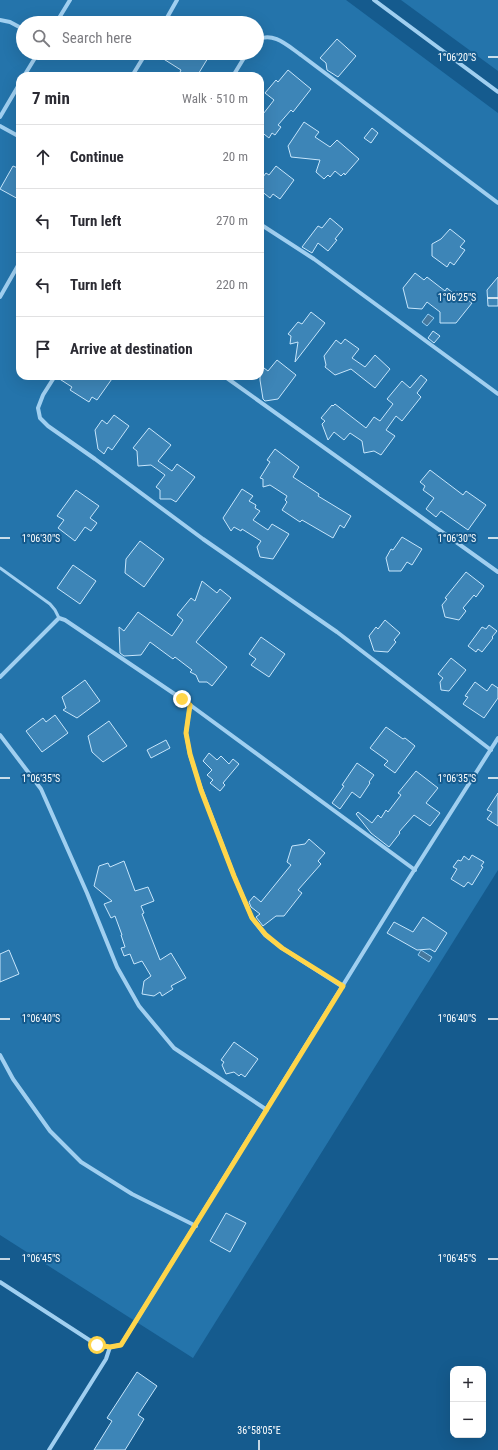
<!DOCTYPE html>
<html lang="en">
<head>
<meta charset="utf-8">
<style>
  :root { --surface:#fff; --page:#f2f2f3; --text:#2b2b33; --muted:#7c7c81; --line:#e1e1e2 }
  body { margin:0; font-family:"Roboto Condensed",sans-serif; background:var(--page); color:var(--text) }
  .controls { position:absolute; right:12px; bottom:12px; display:grid; overflow:hidden; border-radius:8px; box-shadow:0 4px 16px #0002 }
  .controls button { width:36px; height:36px; display:grid; place-items:center; padding:0; border:0; border-bottom:1px solid var(--line); background:var(--surface); color:var(--text); font:20px sans-serif }
  .stop { position:absolute; width:12px; height:12px; margin:-9px; border:3px solid #ffd54a; border-radius:50%; background:#fff }
  .stop.end { background:#ffd54a; border-color:#fff; box-shadow:0 1px 4px #0008 }
  .list { margin:0; padding:0; list-style:none }
  h2 { display:flex; justify-content:space-between; align-items:center; height:52px; margin:0; padding:0 16px; font-size:17px }
  h2 small { font-size:13px; font-weight:400; color:var(--muted) }
  .list li { display:grid; grid-template-columns:26px 1fr auto; gap:12px; align-items:center; box-sizing:border-box; height:64px; padding:0 16px; border-top:1px solid var(--line) }
  .list b { display:block; font-size:15px; white-space:nowrap }
  .list em { font-size:13px; font-style:normal; color:var(--muted) }
  .icon { flex:none; width:22px; height:22px; fill:none; stroke:currentColor; stroke-width:2; stroke-linecap:round; stroke-linejoin:round }
  .map { position:relative; flex:none; width:498px; height:1450px; overflow:hidden }
  .search { position:absolute; background:var(--surface); box-shadow:0 4px 16px #0002; left:16px; top:16px; width:248px; height:44px; display:flex; align-items:center; gap:10px; box-sizing:border-box; padding:0 14px; border-radius:22px; color:var(--muted); font-size:15px }
  .panel { position:absolute; background:var(--surface); box-shadow:0 4px 16px #0002; left:16px; top:72px; width:248px; height:308px; border-radius:12px }
  .map>svg:first-child { display:block }
  .green { fill:#2474ab; fill-rule:evenodd }
  .water { fill:#46789d; stroke:#92cdf3 }
  .building { fill:#3d85b7; stroke:#c7e6fc }
  .lines { fill:none; stroke-linecap:round; stroke-linejoin:round }
  .lane { stroke:#a0cff0; stroke-width:3 }
  .street { stroke:#a0cff0; stroke-width:4 }
  .route { stroke:#ffd54a; stroke-width:5 }
  .ticks { fill:none; stroke:#fff; stroke-width:1.5 }
  .ticks-label { font-size:10px; text-anchor:middle; fill:#fff; stroke:#155b8e; stroke-width:4; stroke-linejoin:round; paint-order:stroke }
</style>
</head>
<body>
<div class="map">
<svg width="498" height="1450" viewBox="0 0 498 1450">
  <rect width="100%" height="100%" fill="#155b8e"/>
  <path class="green" d="M0,0h346l152,113v757l-305,488 -193,-123zM23,23h234v30h-234zM20,76h240v300h-240z
    M401,0h97v71z"/>
  <path class="water" d="M428,314l6,4 -7,8 -5,-4z
    M421,950l11,7 -3,5 -11,-7z"/>
  <path class="building" d="M337,39l19,17 -18,21 -11,-7 -1,-7 -6,-5z
    M154,53h57l-14,23h-10l-7,-4 1,-2z
    M288,70l23,19 -18,23 -2,-2 -13,15 3,2 -6,8 -3,-2 -3,5 -9,-7v-13l14,-18 -9,-7 11,-13 2,2z
    M304,122l15,10 -4,5 15,10 7,-7 22,19 -14,16 -1,-2 -3,3 -6,-5 -5,6 -2,-2 -4,4 -8,-7 4,-12 -29,-3 -3,-11z
    M372,128l6,5 -7,10 -7,-5z
    M13,166l7,3v31l-20,-11z
    M276,166l18,14 -14,19 -7,-5 -3,4 -10,-8v-9l6,-8 3,2z
    M330,218l13,11 -8,10 2,1 -9,11 -10,-8 -6,10 -10,-6 16,-21 4,2z
    M450,229l15,12 -5,6 5,3 -11,15 -4,-3 -3,5 -15,-11v-12l9,-5z
    M415,273l9,7 3,-3 18,14 2,-3 7,6 2,-3 16,12 -16,20h-16v-11l-13,-10 -5,7 -14,-1 -5,-20z
    M498,277v29h-10l-1,-16z
    M311,312l14,11 -30,39 3,-20 -8,2 1,-8 -3,-2 10,-12 4,2z
    M433,331l7,5 -6,7 -6,-5z
    M345,339l14,10 -7,9 13,9 10,-12 15,14 -15,19 -24,-19 -16,6 -10,-8 1,-2 -2,-9 12,-16 5,4z
    M277,360l19,15 -18,24 -13,2 -2,-2 -3,-19v-15l8,6z
    M421,375l6,5 -10,13 4,4 -19,24 -6,-5 -10,14 9,6 -14,19 -7,-4 -10,2 -2,-12 -12,-8 -6,7 -10,-8 -6,8 -6,-16 3,-3 -4,-3 11,-13 1,1 2,-2 31,24 8,-11 6,4 13,-17 -6,-5 15,-18 8,7z
    M58,376h56l-17,24 -5,-3 -3,5 -19,-12 2,-3 -14,-9z
    M114,415l15,11 -17,24 -4,-3 -4,7 -6,-5 -3,-19 7,-10 5,4z
    M149,428l22,17 -13,16 14,10 5,-7 18,13 -19,25 -5,-3h-11v-9l-4,-3 9,-12 -14,-10 -13,1 -1,-15 -4,-3z
    M275,449l24,18 -6,10 26,17 -1,2 33,20 -7,12 -4,-3 -7,13 -31,-18 -2,2 -18,-12 5,-8 -2,-2 2,-4 -17,-11 -7,2v-8l-3,-1 10,-16 -3,-2z
    M430,470l33,25 3,-4 20,14 -18,25 -27,-19 -5,6 -10,-8 8,-11 -11,-8 2,-4 -5,-4z
    M242,489l11,7 -4,5 7,4 -1,3 5,3 -7,9 15,10 4,-6 17,10 -16,25 -13,-2 -3,-10 4,-6 -19,-12 -1,2 -7,-4 -3,4 -8,-13z
    M76,490l23,16 -9,12 7,5 -6,8 -6,-4 -10,14 -17,-13 6,-8 -7,-4z
    M402,537l20,12 -10,16 -5,-3 -6,9h-12l-3,-13 5,-9 2,1z
    M140,541l24,18 -20,28 -19,-14 1,-14z
    M73,565l23,16 -16,23 -23,-16z
    M466,572l18,14 -8,11 -2,-2 -11,13 3,3 -7,9 -14,-3 -3,-12 5,-6 -2,-1z
    M202,581l15,12 3,-4 11,9 -35,44 31,25 -15,19 -5,-4h-8l-3,-7 -6,-3 2,-2 -17,-13 -2,2 -23,-17 -9,13 -17,1 -4,-3 -1,-26 5,4 14,-19 34,24 11,-16 -6,-5 14,-17 4,3z
    M385,620l15,13 -6,7 2,2 -8,10 -14,-1 -5,-15 7,-9 2,2z
    M489,625l8,6 -5,6 1,1 -11,14 -4,-3 -2,3 -8,-6 14,-19 4,2z
    M261,637l24,17 -16,23 -18,-12 5,-6 -7,-5z
    M451,658l15,12 -17,21 -8,-1 -1,-8 3,-4 -5,-4z
    M85,680l15,21 -23,17 -14,-8 3,-2 -4,-11z
    M475,682l12,9 5,-7 6,4v10l-14,20 -21,-14 5,-7 -3,-1z
    M55,715l13,18 -26,19 -16,-21 17,-13 3,4z
    M109,721l18,25 -24,16 -11,-10 -4,-16z
    M386,727l17,12 2,-1 10,8 -20,27 -11,-8 4,-4 -18,-13z
    M166,740l4,8 -19,10 -4,-8z
    M209,753l8,7 4,-4 8,8 4,-5 6,5 -16,19 2,2 -5,6 -10,-8 3,-3 -6,-5 5,-5 -9,-9z
    M357,763l17,12 -5,7 1,1 -10,15 -8,-6 -12,17 -8,-6 12,-17 -2,-1z
    M416,771l22,17 -12,15 14,10 -10,13 -16,-11 -15,17 1,1 -11,14 -18,-14 -15,-19 2,-2 14,11 6,-8 3,3 5,-8 2,2 13,-17 -3,-2z
    M498,793v33l-11,-7 5,-7 -5,-2z
    M309,839l16,14 -7,8 3,3 -23,26 4,3 -18,23h-8l-13,10 -7,-9 4,-3 -9,-7 -2,-5 5,-6 7,6 30,-37 -4,-3 5,-16 13,-2z
    M472,855l12,7 -3,4 2,1 -11,18 -4,-3 -4,5 -13,-8 6,-10 -4,-2 5,-7 3,1 3,-5 5,4z
    M124,861l11,30 13,-4 6,14 -13,5 3,7 -2,1 18,46 11,-7 15,25 -15,8 2,3 -11,7 -2,-4 -6,4 -12,-2 2,-13 7,-5 -9,-15 -8,3 -4,-10 -6,2 -3,-8 4,-1 -4,-12h1l-7,-19 -4,2 -7,-14 8,-3 -18,-15 5,-20 9,-3 2,4z
    M423,917l24,16 -12,19 -5,-3 -13,1 -30,-17 7,-11 19,10z
    M9,950l10,24 -19,8v-28z
    M234,1042l24,17 -13,18 -4,-3 -2,2 -5,-4 -8,2 -4,-9 2,-3 -3,-2z
    M226,1213l20,10 -16,29 -20,-11z
    M137,1372l20,14 -19,29 6,4 -19,31h-31l18,-29 -5,-3z"/>
  <g class="lines">
    <path class="lane" d="M0,568l50,36 5,6 4,8"/>
    <path class="street" d="M374,0l124,92
      M0,20l10,2 13,7
      M56,23l14,-23
      M164,23l13,-23
      M257,40c16,-9 31,6 44,15l197,148
      M24,76l14,-23
      M132,76l14,-23
      M233,76l14,-23
      M0,117l20,-34
      M0,126l20,11
      M260,224l54,35 184,135
      M0,297l20,-35
      M55,376l-12,19 -5,13 2,10 8,8 47,33 108,80 134,93 154,118
      M224,376l274,196
      M0,677l59,-59 6,2 117,79 233,171
      M190,705l-4,28 4,22 11,34 33,87 18,42 13,17 17,13 61,39
      M0,735l41,54 46,104 30,74 22,39 35,42 93,62
      M0,1055l13,24 37,52 31,31 51,32 64,32
      M0,1282l97,63 13,2 11,-2 285,-462 92,-145
      M49,1450l57,-91 4,-12"/>
  </g>
  <g class="lines">
    <path class="route" d="M97,1345l13,2 11,-2 222,-359 -61,-38 -16,-13 -14,-17 -18,-42 -33,-86 -11,-36 -4,-21 4,-28 -8,-6"/>
  </g>
  <path class="ticks" d="M488,57h10M488,298h10M0,538h10M488,538h10M0,778h10M488,778h10M0,1019h10M488,1019h10M0,1259h10M488,1259h10M259,1440v10"/>
  <g class="ticks-label">
    <text x="457" y="61">1°06'20"S</text>
    <text x="457" y="301">1°06'25"S</text>
    <text x="41" y="542">1°06'30"S</text>
    <text x="457" y="542">1°06'30"S</text>
    <text x="41" y="782">1°06'35"S</text>
    <text x="457" y="782">1°06'35"S</text>
    <text x="41" y="1022">1°06'40"S</text>
    <text x="457" y="1022">1°06'40"S</text>
    <text x="41" y="1262">1°06'45"S</text>
    <text x="457" y="1262">1°06'45"S</text>
    <text x="259" y="1434">36°58'05"E</text>
  </g>
</svg>
<div class="controls">
<button>+</button>
<button>−</button>
</div>
<div class="stop" style="left:97px;top:1345px"></div>
<div class="stop end" style="left:182px;top:699px"></div>
<div class="search"><svg class="icon" aria-label="search" viewBox="0 0 24 24"><circle cx="10" cy="10" r="6"/><path d="M15 15l6 6"/></svg>Search here</div>
<section class="panel">
<h2>7 min<small>Walk · 510 m</small></h2>
<ul class="list">
<li><svg class="icon" aria-label="ahead" viewBox="0 0 24 24"><path d="M12 20V5M6 11l6-6 6 6"/></svg><div><b>Continue</b></div><em>20 m</em></li>
<li><svg class="icon" aria-label="left" viewBox="0 0 24 24"><path d="M17 20v-9H6M10 6l-5 5 5 5"/></svg><div><b>Turn left</b></div><em>270 m</em></li>
<li><svg class="icon" aria-label="left" viewBox="0 0 24 24"><path d="M17 20v-9H6M10 6l-5 5 5 5"/></svg><div><b>Turn left</b></div><em>220 m</em></li>
<li><svg class="icon" aria-label="arrive" viewBox="0 0 24 24"><path d="M6 21V4h12l-3 4 3 4H6"/></svg><div><b>Arrive at destination</b></div></li>
</ul>
</section>
</div>
</body>
</html>
